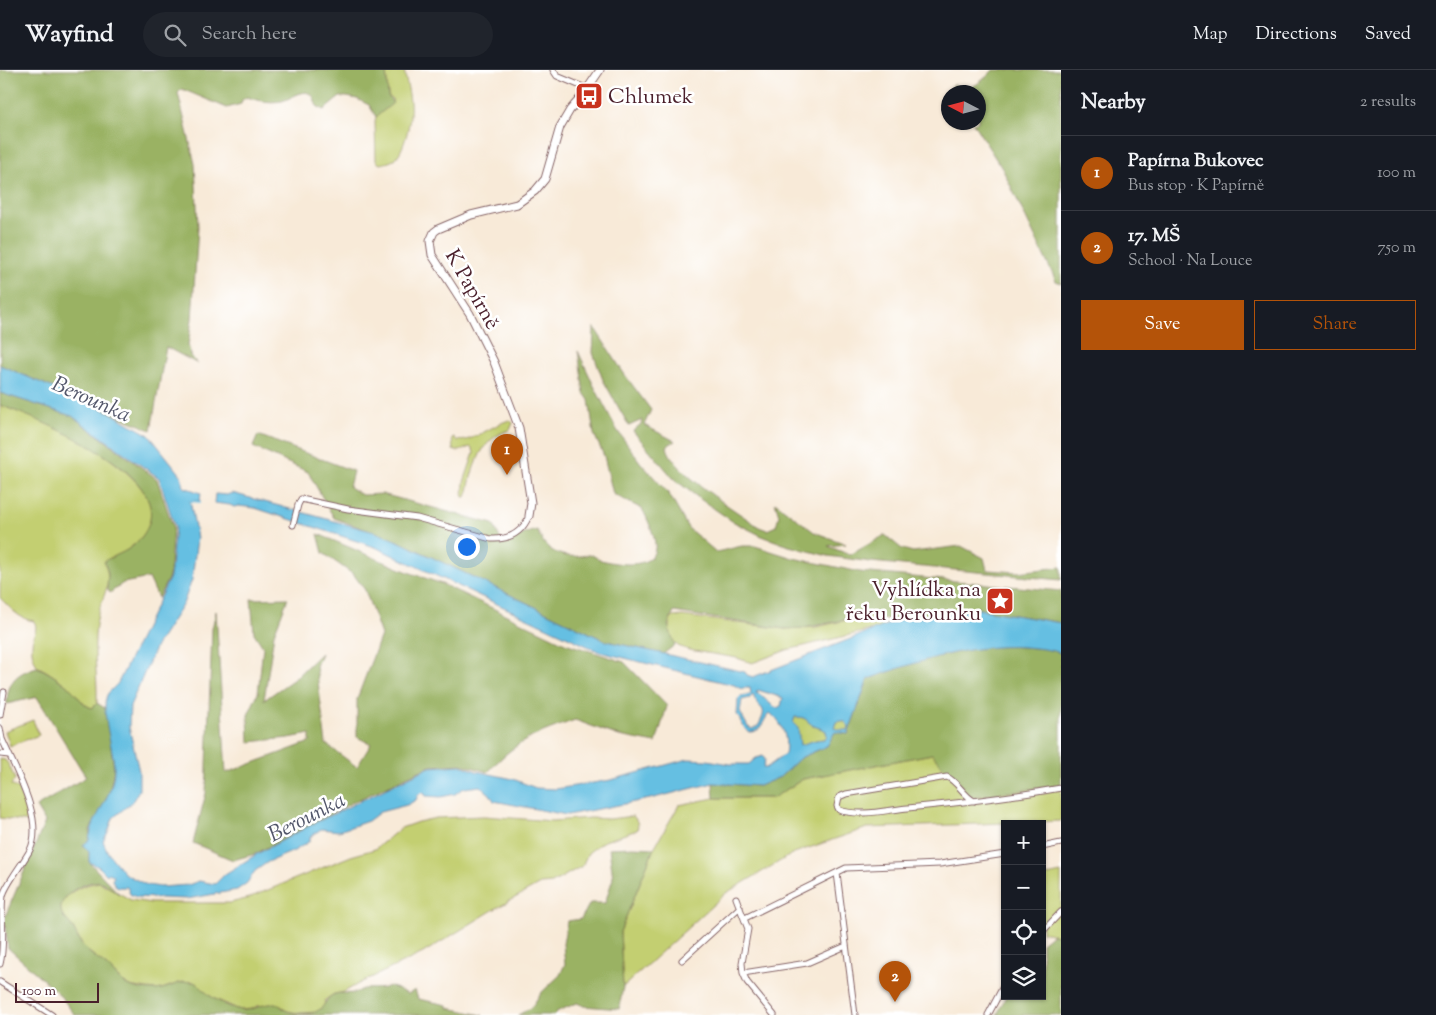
<!DOCTYPE html>
<html lang="en">
<head>
<meta charset="utf-8">
<style>
  :root { --surface:#171b24; --page:#20242c; --text:#f1f3f6; --muted:#9ea1a6; --line:#363941; --accent:#b45309 }
  body { margin:0; font-family:"Sorts Mill Goudy",serif; background:var(--page); color:var(--text) }
  .controls { position:absolute; right:15px; bottom:15px; display:grid; overflow:hidden; border-radius:0px; box-shadow:0 1px 4px #0004 }
  .controls button { width:45px; height:45px; display:grid; place-items:center; padding:0; border:0; border-bottom:1px solid var(--line); background:var(--surface); color:var(--text); font:25px sans-serif }
  .compass { position:absolute; left:941px; top:15px; width:45px; height:45px; border-radius:50%; background:var(--surface); box-shadow:0 1px 4px #0004; rotate:276deg }
  .scale { position:absolute; left:15px; bottom:12px; width:84px; box-sizing:border-box; padding-left:5px; border:2px solid #4a1f2b; border-top:0; font-size:14px; line-height:18px; white-space:nowrap; color:#4a1f2b; -webkit-text-stroke:4px #fff; paint-order:stroke }
  .you { position:absolute; left:466px; top:476px; width:18px; height:18px; margin:-12px; border:4px solid #fff; border-radius:50%; background:#1a73e8; box-shadow:0 0 0 8px #1a73e833 }
  .badge { display:grid; place-items:center; width:32px; height:32px; border-radius:50%; background:var(--accent); color:#fff; font-size:16px; font-weight:700 }
  .pin { position:absolute; translate:-50% -41px; filter:drop-shadow(0 1px 2px #0008) }
  .pin::after { content:''; position:absolute; top:26px; width:18px; height:15px; background:inherit; clip-path:polygon(0 0,100% 0,50% 100%) }
  .list { margin:0; padding:0; list-style:none }
  h2 { display:flex; justify-content:space-between; align-items:center; height:65px; margin:0; padding:0 20px; font-size:21px }
  h2 small { font-size:16px; font-weight:400; color:var(--muted) }
  .list li { display:grid; grid-template-columns:32px 1fr auto; gap:15px; align-items:center; box-sizing:border-box; height:75px; padding:0 20px; border-top:1px solid var(--line) }
  .list b { display:block; font-size:19px; white-space:nowrap }
  .list p { margin:0; font-size:16px; white-space:nowrap; color:var(--muted) }
  .list em { font-size:16px; font-style:normal; color:var(--muted) }
  .actions { display:flex; gap:10px; padding:15px 20px }
  .actions a { flex:1; padding:11px 0; border:1px solid var(--accent); border-radius:0px; text-align:center; font-size:18px; color:var(--accent) }
  .actions .main { background:var(--accent); color:#fff }
  .icon { flex:none; width:28px; height:28px; fill:none; stroke:currentColor; stroke-width:2; stroke-linecap:round; stroke-linejoin:round }
  .map { position:relative; flex:none; width:1061px; height:945px; overflow:hidden }
  header { display:flex; align-items:center; gap:30px; box-sizing:border-box; height:70px; padding:0 25px; background:var(--surface); border-bottom:1px solid var(--line) }
  header strong { font-size:24px }
  nav { display:flex; gap:28px; margin-inline-start:auto; font-size:18px }
  .search { width:350px; height:45px; background:var(--page); display:flex; align-items:center; gap:12px; box-sizing:border-box; padding:0 18px; border-radius:28px; color:var(--muted); font-size:19px }
  main { display:flex }
  aside { flex:1; background:var(--surface) }
  .map>svg:first-child { display:block }
  .green { fill:#c3cf71; stroke:#86774e }
  .forest { fill:#9ab263; stroke:#726847 }
  .water { fill:#65bfe2; stroke:#586f86; fill-rule:evenodd }
  .lines { fill:none; stroke-linecap:round; stroke-linejoin:round }
  .stream { stroke:#65bfe2; stroke-width:2 }
  .street-casing { stroke:#876668; stroke-width:7 }
  .secondary-casing { stroke:#876668; stroke-width:9 }
  .street { stroke:#fff; stroke-width:5 }
  .secondary { stroke:#fff; stroke-width:7 }
  .labels { text-anchor:middle; stroke-width:5; stroke-linejoin:round; paint-order:stroke }
  .poi-label { font-size:21px; fill:#4a1f2b; stroke:#fff; text-anchor:start }
  .street-label { font-size:21px; fill:#4a1f2b; stroke:#fff }
  .water-label { font-size:22px; font-style:italic; fill:#53576b; stroke:#fff }
</style>
</head>
<body>
<header>
<strong>Wayfind</strong>
<div class="search"><svg class="icon" aria-label="search" viewBox="0 0 24 24"><circle cx="10" cy="10" r="6"/><path d="M15 15l6 6"/></svg>Search here</div>
<nav><a>Map</a><a>Directions</a><a>Saved</a></nav>
</header>
<main>
<div class="map">
<svg width="1061" height="945" viewBox="0 0 1061 945">
  <rect width="100%" height="100%" fill="#fff"/>
  <filter id="ink" filterUnits="userSpaceOnUse"><feTurbulence type="fractalNoise" baseFrequency=".02" numOctaves="2"/><feDisplacementMap in="SourceGraphic" scale="10" xChannelSelector="R" yChannelSelector="G"/><feConvolveMatrix kernelMatrix="1 2 1 2 8 2 1 2 1" color-interpolation-filters="sRGB"/></filter>
  <filter id="wash" filterUnits="userSpaceOnUse"><feTurbulence type="fractalNoise" baseFrequency=".0096" numOctaves="4" result="noise"/><feDisplacementMap in="SourceGraphic" scale="20" xChannelSelector="R" yChannelSelector="G"/><feGaussianBlur stdDeviation="1.12" result="paint"/><feColorMatrix in="noise" values="0 0 0 0 0 0 0 0 0 0 0 0 0 0 0 0 0 1.4 0 .05"/><feComposite in="paint" operator="in"/></filter>
  <g filter="url(#wash)">
    <rect width="100%" height="100%" fill="#f8ead8"/>
    <path class="green" d="M386,0h18c2,10 5,21 6,32 2,14 -4,46 -15,57 -4,3 -9,4 -15,5l-4,-3 -1,-40 1,-4 17,-17 -5,-4z
      M0,335c20,8 41,14 60,24 27,14 101,55 91,92 -5,19 -31,34 -46,44 8,18 -3,32 -7,49 -7,30 0,59 -1,89l-5,5c-10,-3 -14,-13 -21,-19 -11,-9 -22,-17 -34,-23 -3,-7 -6,-13 -5,-21 0,-9 7,-16 2,-24 -16,-2 -23,-13 -34,-23z
      M510,350l3,3 -3,7c-22,5 -34,27 -39,47 -2,7 -2,13 -5,20h-3l1,-15 10,-29 -1,-4 -3,-2c-6,2 -11,6 -17,3l-1,-12 2,-1 2,3c13,5 39,-17 54,-20z
      M877,544l3,2 3,11 -96,23 -35,13 -15,-5 -48,-8 -11,-4 -6,-6 -3,-10 1,-9 3,-4 10,-1 102,13 31,-2 53,-12z
      M795,647c13,0 10,4 19,8 4,3 8,3 12,6l1,5 -3,3 -8,1 -17,6 -1,-17 -5,-6z
      M33,650l6,15 -29,11 -5,-15z
      M839,651l6,1 4,4 -1,4 -7,1 -7,-3 2,-6z
      M932,684l38,43 91,-12v36l-194,7 -73,25 -68,40 -103,94 -3,-55 34,-84 25,-43 35,-7h59l30,-19z
      M0,689l5,1 4,5 6,14 -4,6 7,4 12,30v3l-30,-4z
      M484,746l68,5 39,-3 19,1 23,-3c4,4 6,8 4,14l-35,12 -14,11 -6,13 -30,17 -12,1 -47,26 -70,43 -63,30 -16,9 -10,2 -9,6 -1,6 -7,6 -18,1 -12,-2 -4,-4 -8,-3 -18,2 -5,3 -12,1 -27,-12 -21,-17 -13,2 -20,7 -12,-1 -18,-3 -5,-3 -16,-16 -24,-19 -13,-22 -7,-9 -4,-6 1,-8c11,-14 22,-18 38,-21l32,18 20,3h79l16,-4 105,-43 24,-7 26,-21 17,-6 18,-4z
      M1061,803v63l-19,-4v-55z"/>
    <path class="forest" d="M0,0h386l2,26 5,7 -17,14 -7,-12 -12,-6 -10,-2h-7l-16,13c-1,0 -6,-3 -7,-4 -3,-5 -2,-10 -8,-13 -8,-3 -19,6 -27,8 -12,2 -23,0 -35,-4l-5,3 -1,4 -14,4 -45,-19 -4,4 17,71 3,63 -6,92 -4,26 4,13 6,6 -32,-17 -15,83 -151,-65z
      M993,0h68v213l-5,-2 -53,-111 -30,-47 5,-1v-30h-24l-3,-4 3,-4c11,13 31,-5 39,-14z
      M594,257l31,48 26,35 -7,15 31,16 -8,5c2,24 71,66 92,81l8,3 9,-4 3,-11 -4,-13 39,30 32,12 -18,2 22,9 35,-20 17,14 11,3 48,-6 23,12 3,12 31,2 43,-5v13l-190,-18 -43,-6 -39,-10 -27,-10 -30,-15 -32,-22 -26,-20 -41,-48 8,-7 1,-4 -13,6 -26,-46 -10,-27z
      M578,281l16,35 23,44 23,32 29,32 19,34 28,24 26,-6h13l38,12 67,14 201,19v32l-82,-14 -80,11 -18,-1 -4,-5 -8,1 -65,13 -19,1 -111,-17 -6,13 7,20 -12,9 -57,-13 -206,-99 -66,-24 -26,-46 -55,-25 5,-12 95,36 -4,16 13,8 20,-1 111,30 10,20 23,-11 11,-3c4,9 8,16 16,21 8,5 18,6 27,5 4,0 7,-2 11,-1 4,1 7,4 10,5 15,4 51,10 54,-11 2,-9 -8,-32 -13,-40l-29,-15 -9,-38 -10,-22 -5,-34 -5,-7z
      M0,323l72,23 85,63 16,48 -4,50 -11,21 -9,-20 -26,5 -13,10 -3,-4 1,-16 -4,-12c10,-5 22,-9 30,-16 68,-62 -92,-124 -134,-140z
      M318,464l90,38 34,12 123,59 59,19 43,44 -11,37 -37,-7 -44,-16c-38,14 -59,20 -87,52l-27,-8 -31,2 -79,37 -96,51 -22,6 -40,-17 13,-50 6,-164 4,-18 10,162 84,-31v-8l-21,4 -40,4 -1,-27 10,-22 5,-46 -9,-14 -3,-34 37,-1 -14,36 -10,66 30,-21 27,-26 -5,13 10,78 31,23 14,-23 -14,-7v-38l24,-64 -16,-45 -11,-15 -31,-22z
      M1010,576l39,3 12,4v132l-91,12 -38,-43 -129,25 -30,19h-59l-1,-15 46,3 21,-9 20,-19 27,-12 8,-15 13,3 20,-55 55,-19 52,-12z
      M37,597c12,5 23,13 34,22 7,6 12,17 21,19l5,-5 9,6 8,59 -5,27 -19,35 -1,32 31,33c-6,-4 -13,-11 -19,-13 -15,-3 -49,16 -38,34 3,4 7,7 10,12 3,6 6,14 11,19 7,9 18,14 26,22 5,5 10,12 17,16 8,4 21,5 29,5 13,-1 25,-11 37,-8 6,1 10,8 15,12 7,6 23,14 33,16 12,2 22,-8 34,-6 5,0 8,5 12,7 7,3 24,4 30,0 9,-4 8,-14 18,-17 7,-2 13,0 19,-1 4,0 6,-4 10,-4 10,-1 17,1 26,-3l18,8 7,-4 3,9 30,6v3l35,7h-408l-17,-22 -50,-45 -4,-29 41,-97 -9,-15 50,-30 -49,-80 -30,7c0,-22 9,-31 30,-37z
      M633,777l21,1 -34,84 3,55 -4,22 -35,-3 -7,-3 -21,9 -2,3h-36l13,-7 10,-15 19,-18 5,-11 -2,-20 4,-23 14,-2 9,-16h15l8,-25 -4,-30z
      M1053,864l8,2v79h-64l9,-19h36v-53z"/>
    <path class="water" d="M0,295l109,47 40,23 32,40 3,12 17,6 -1,8 -10,-1 7,38 -5,42 -9,24 -27,42 -26,60 -1,21 10,44v19l-7,12 -19,16 -5,14 -5,9 5,12 17,21 22,11 14,2 27,-2 11,-4 16,3 10,-10 32,-20 58,-31 115,-56 31,-2 15,6 37,8 23,9 20,1 55,-9 77,-21 19,1 23,4h19l7,-6 7,-2 2,4 -2,8h3l19,-14c3,-17 -2,-30 -15,-41 -8,7 -7,20 -21,19 -6,-4 -8,-11 -12,-17l1,-16 2,-2 11,-3 -1,-6h-7l-2,1 -7,-4 -134,-33 -225,-105 -120,-39 -16,-2 -5,1 -4,-2 -16,-2 1,-9 12,1 5,-2 146,40 22,9 206,99 139,31 2,3 6,2 146,-57 80,-11 82,14v30c-13,-4 -25,-5 -38,-6 -54,-3 -104,14 -155,32l-20,55 -13,-2 -8,14 -27,12 -20,19 -21,9 -46,-3 -63,16 -83,16 -73,-14 -4,-7 -10,-8 -16,2 -9,6 -14,3 -15,-1 -3,-4 -5,3 -2,5 -9,5 -27,7 -12,9 -29,10 -18,-2 -11,8v4l-16,10 -26,11 -13,9 -8,12 -10,7 -50,9 -51,-2 -6,-3 -3,-7c-7,0 -11,2 -15,-7l2,-4 -5,-3 -2,2 -8,-8 -10,-5v-10l-6,-7 6,-5c3,-25 25,-43 25,-72 0,-18 -14,-57 -7,-73 2,-4 8,-8 11,-12l52,-106 5,-50 -16,-49 -87,-62 -72,-23zM758,620l25,8 -2,8 -4,2c-9,-4 -15,-14 -21,-15zM753,625c6,17 17,10 5,31l-6,3 -4,-2 -8,-15 2,-12 8,-2zM795,647c13,0 10,4 19,9 4,2 8,2 12,5l1,5 -3,3 -8,1 -16,5 -2,-17 -5,-5zM839,651l6,1 4,4 -1,4h-7l-7,-2 2,-6z"/>
    <g class="lines">
      <path class="stream" d="M191,428v3l9,1"/>
    </g>
  </g>
  <g filter="url(#ink)">
    <g class="lines">
      <defs>
        <path id="street" d="M553,0l4,6 31,13
          M293,455l5,-20 3,-6 47,10 69,9 74,21c18,1 31,-6 38,-23
          M0,645l4,-23
          M0,658l2,11c12,28 43,81 28,111 -6,12 -25,35 -27,46 -3,21 3,45 -3,68
          M0,684l9,1
          M974,731c-11,-6 -16,-19 -27,-24l-101,17 -7,3 -2,9 2,4c22,7 47,0 69,-2 51,-5 102,-11 153,-20
          M1042,777l19,-4
          M837,803l18,142
          M736,828l12,31 -6,34 1,10 4,9 27,33
          M745,848l101,-50 94,-4 65,-10
          M1042,862l19,-20
          M682,890l58,-53
          M743,903l64,-10 39,-17
          M0,912l52,33
          M988,945l17,-32"/>
        <path id="secondary" d="M529,446l2,-13 -12,-75 -25,-66 -24,-48 -38,-59 -2,-14 4,-9 4,-3 33,-14 46,-11 18,-13 10,-12 15,-52 10,-17 13,-15 17,-25"/>
      </defs>
      <use href="#street" class="street-casing"/>
      <use href="#secondary" class="secondary-casing"/>
      <use href="#street" class="street"/>
      <use href="#secondary" class="secondary"/>
    </g>
  </g>
  <defs>
    <symbol id="bus-square" viewBox="-11 -11 22 22"><rect x="-9" y="-9" width="18" height="18" rx="4" fill="#c8321e" stroke="#fff"/><path d="M-5-6H5V4H4V6H2V4H-2V6H-4V4H-5ZM-3.5-4V0h7V-4ZM-3.5 1.2v1.5H-2V1.2ZM2 1.2v1.5H3.5V1.2Z" fill="#fff"/></symbol>
    <symbol id="sight-square" viewBox="-11 -11 22 22"><rect x="-9" y="-9" width="18" height="18" rx="4" fill="#c8321e" stroke="#fff"/><path d="M0-6L1.8-2.2L6-1.7L2.9 1.2L3.7 5.4L0 3.3L-3.7 5.4L-2.9 1.2L-6-1.7L-1.8-2.2Z" fill="#fff"/></symbol>
  </defs>
  <g fill-rule="evenodd">
    <use href="#bus-square" x="573" y="10" width="32" height="32"/>
    <use href="#sight-square" x="984" y="515" width="32" height="32"/>
  </g>
  <g class="labels">
    <g class="poi-label">
      <text x="608" y="33">Chlumek</text>
      <text x="981" y="526" text-anchor="end">Vyhlídka na<tspan x="981" dy="24">řeku Berounku</tspan></text>
    </g>
    <g class="street-label">
      <text transform="translate(473 219) rotate(60)" y="7">K Papírně</text>
    </g>
    <g class="water-label">
      <text transform="translate(92 328) rotate(24)" y="8">Berounka</text>
      <text transform="translate(306 746) rotate(-27)" y="8">Berounka</text>
    </g>
  </g>
</svg>
<div class="controls">
<button>+</button>
<button>−</button>
<button><svg class="icon" aria-label="locate" viewBox="0 0 24 24"><circle cx="12" cy="12" r="6"/><path d="M12 2v4M12 18v4M2 12h4M18 12h4"/></svg></button>
<button><svg class="icon" aria-label="layers" viewBox="0 0 24 24"><path d="M12 4l9 5-9 5-9-5zM3 14l9 5 9-5"/></svg></button>
</div>
<svg class="compass" viewBox="-18 -18 36 36"><path d="M0-13l5 13h-10z" fill="#e53935"/><path d="M0 13l5-13h-10z" fill="#9ea1a6"/></svg>
<div class="scale">100 m</div>
<div class="you"></div>
<div class="pin badge" style="left:507px;top:405px">1</div>
<div class="pin badge" style="left:895px;top:932px">2</div>
</div>
<aside>
<h2>Nearby<small>2 results</small></h2>
<ul class="list">
<li><span class="badge">1</span><div><b>Papírna Bukovec</b><p>Bus stop · K Papírně</p></div><em>100 m</em></li>
<li><span class="badge">2</span><div><b>17. MŠ</b><p>School · Na Louce</p></div><em>750 m</em></li>
</ul>
<div class="actions"><a class="main">Save</a><a>Share</a></div>
</aside>
</main>
</body>
</html>
